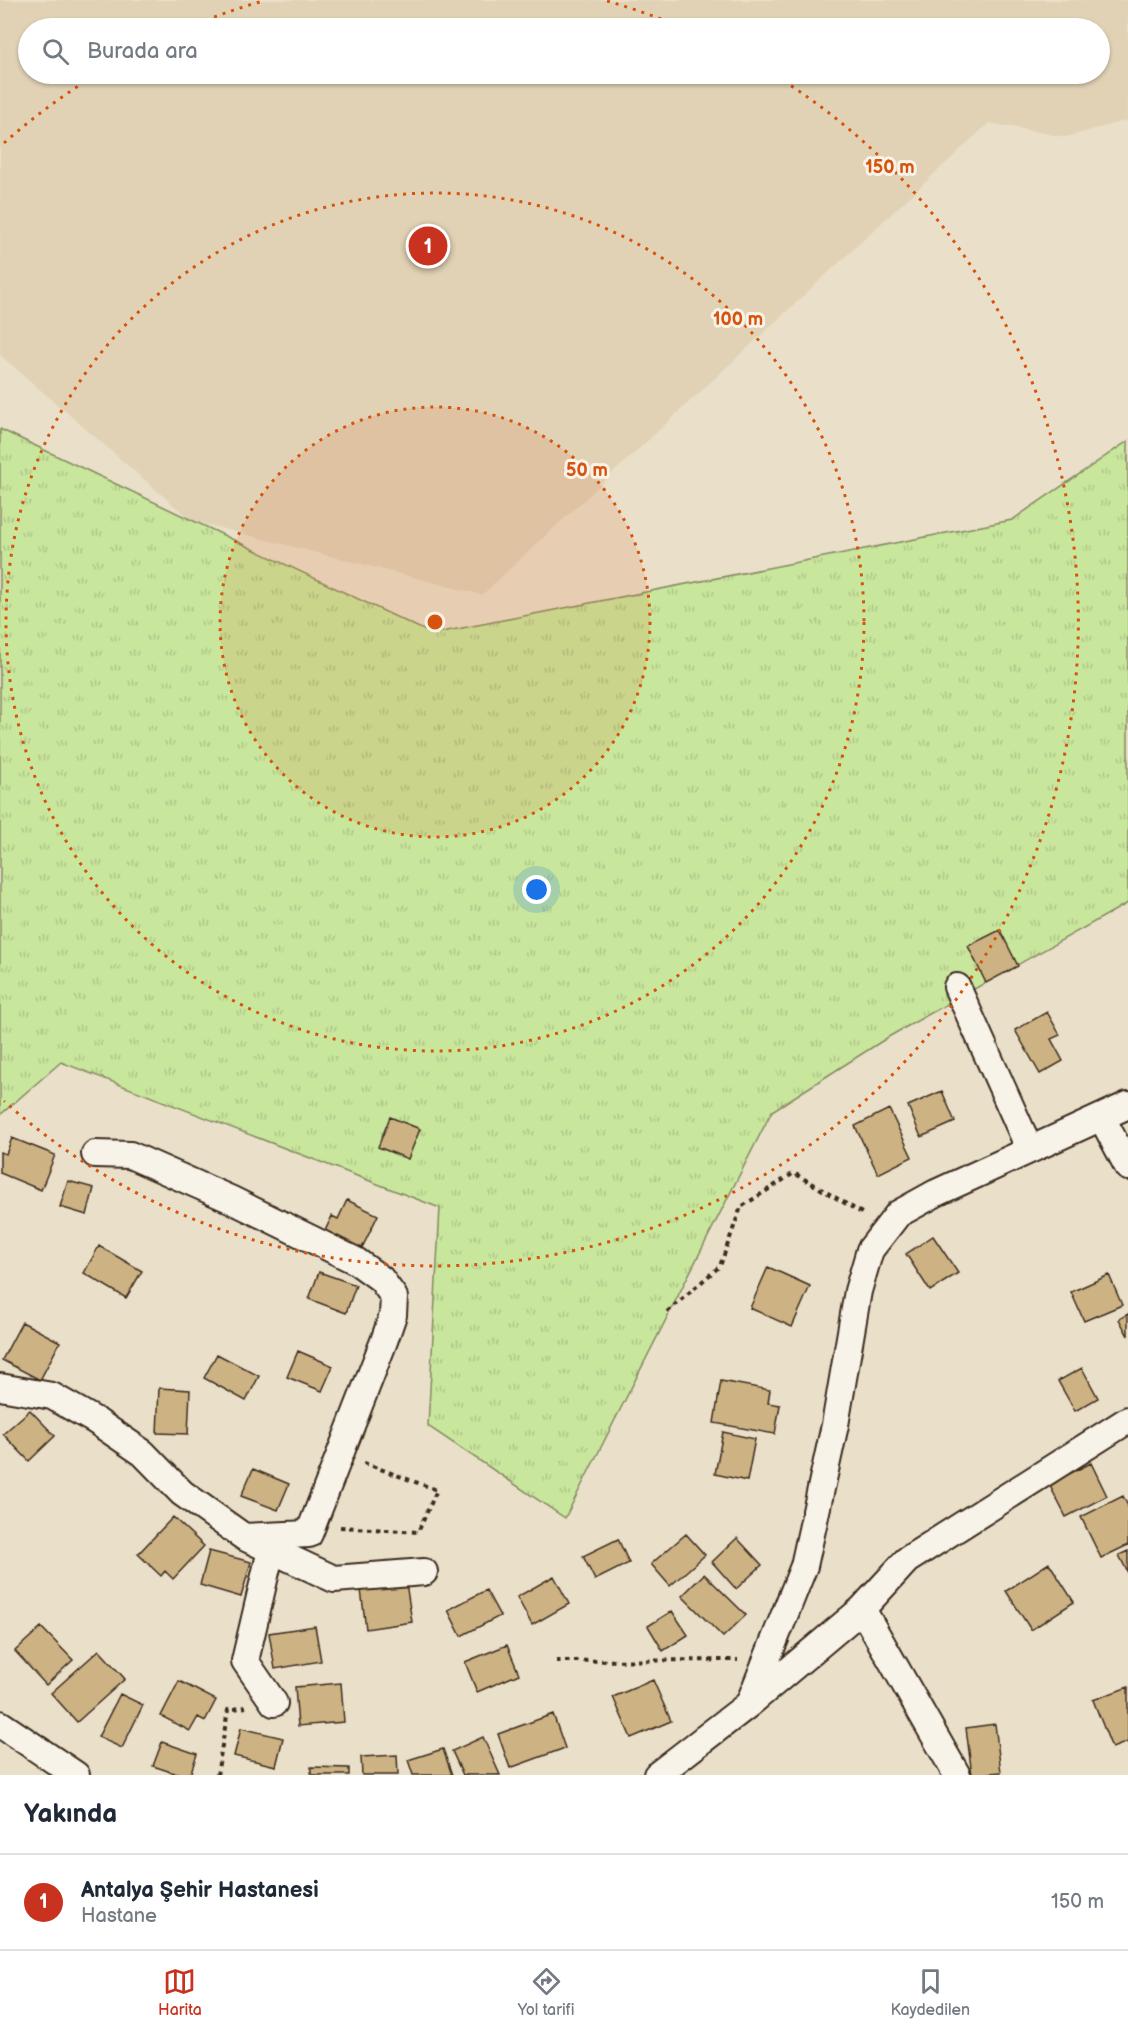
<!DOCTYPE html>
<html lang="tr">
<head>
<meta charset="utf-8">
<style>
  :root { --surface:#fff; --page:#f6f6f7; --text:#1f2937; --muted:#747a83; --line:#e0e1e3; --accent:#c8321e }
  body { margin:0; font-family:"Balsamiq Sans",sans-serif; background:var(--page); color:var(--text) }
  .you { position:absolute; left:537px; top:890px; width:21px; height:21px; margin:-15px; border:4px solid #fff; border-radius:50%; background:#1a73e8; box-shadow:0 0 0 9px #1a73e833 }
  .badge { display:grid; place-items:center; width:39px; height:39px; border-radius:50%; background:var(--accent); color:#fff; font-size:20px; font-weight:700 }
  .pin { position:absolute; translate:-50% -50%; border:3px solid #fff; box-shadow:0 2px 6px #0006 }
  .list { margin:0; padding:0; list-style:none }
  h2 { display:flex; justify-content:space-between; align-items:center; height:78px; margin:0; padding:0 24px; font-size:26px }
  h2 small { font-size:20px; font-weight:400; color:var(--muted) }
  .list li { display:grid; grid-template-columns:39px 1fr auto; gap:18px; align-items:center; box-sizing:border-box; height:96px; padding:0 24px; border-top:2px solid var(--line) }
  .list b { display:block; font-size:22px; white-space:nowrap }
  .list p { margin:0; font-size:20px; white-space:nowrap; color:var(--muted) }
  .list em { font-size:20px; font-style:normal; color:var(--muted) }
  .icon { flex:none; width:33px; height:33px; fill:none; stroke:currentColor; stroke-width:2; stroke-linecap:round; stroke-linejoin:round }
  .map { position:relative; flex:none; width:1128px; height:1775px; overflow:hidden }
  .search { position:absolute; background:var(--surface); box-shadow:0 2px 4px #0004; left:18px; right:18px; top:18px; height:66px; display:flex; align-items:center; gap:15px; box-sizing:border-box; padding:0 21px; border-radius:33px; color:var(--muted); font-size:22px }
  .sheet { height:174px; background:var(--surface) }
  nav { display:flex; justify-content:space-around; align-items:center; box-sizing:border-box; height:84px; border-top:2px solid var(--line); background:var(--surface); font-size:16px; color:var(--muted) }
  nav a { display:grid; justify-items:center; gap:3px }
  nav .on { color:var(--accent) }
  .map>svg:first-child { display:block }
  .built { fill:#e1d2b5; fill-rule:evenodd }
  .grass { fill:url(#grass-tufts); stroke:#82885e; stroke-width:1.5 }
  .building { fill:#cdb383; stroke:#3b2a1e; stroke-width:1.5 }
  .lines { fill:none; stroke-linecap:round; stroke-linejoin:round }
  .street-casing { stroke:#3b2a1e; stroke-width:30 }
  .path { stroke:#3b2a1e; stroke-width:4; stroke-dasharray:4.5 4.5; stroke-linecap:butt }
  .street { stroke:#f7f3e8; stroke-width:26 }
  .ring { fill:none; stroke:#d7540e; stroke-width:3; stroke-dasharray:3 6 }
  .centre { fill:#d7540e; stroke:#f7f3e8; stroke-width:3 }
  .ring-label { font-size:18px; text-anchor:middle; font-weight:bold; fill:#d7540e; stroke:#f7f3e8; stroke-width:6; stroke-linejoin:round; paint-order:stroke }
</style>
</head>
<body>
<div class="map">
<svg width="1128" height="1775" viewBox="0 0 1128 1775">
  <defs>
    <pattern id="grass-tufts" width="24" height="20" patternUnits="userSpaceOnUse" patternTransform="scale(1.5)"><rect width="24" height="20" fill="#c9e69d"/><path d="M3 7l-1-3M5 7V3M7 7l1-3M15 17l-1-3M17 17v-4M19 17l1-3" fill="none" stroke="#aec587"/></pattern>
  </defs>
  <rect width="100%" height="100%" fill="#eae0ca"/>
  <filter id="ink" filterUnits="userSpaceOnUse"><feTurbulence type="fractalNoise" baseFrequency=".0167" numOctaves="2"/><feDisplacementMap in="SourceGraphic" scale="12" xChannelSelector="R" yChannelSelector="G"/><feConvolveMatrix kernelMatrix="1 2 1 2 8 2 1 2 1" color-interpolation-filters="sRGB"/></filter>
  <g filter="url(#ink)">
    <path class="built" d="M0,0h1128v120l-62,17 -77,-14 -507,472 -290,-74 -192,-166zM28,28h1072v46h-1072z"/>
    <path class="grass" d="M0,429l432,205 580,-114 116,-79v462l-238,133 -118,75 -207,407 -137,-92 12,-218 -379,-146 -61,53z"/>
    <path class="building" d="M1000,930l18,36 -32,17 -18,-37z
      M1047,1012l13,23 -9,4 12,22 -23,13 -25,-44z
      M942,1091l13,31 -34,15 -13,-31z
      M889,1109l23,48 -34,17 -23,-48z
      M390,1117l30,12 -12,30 -30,-12z
      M12,1138l43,17 -14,35 -41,-17v-21l6,2z
      M68,1181l26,7 -7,27 -27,-8z
      M347,1200l31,15 -17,35 -37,-17 8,-17 6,3z
      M933,1236l25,37 -28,18 -24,-37z
      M99,1246l43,25 -16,27 -42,-25z
      M768,1267l42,19 -18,41 -42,-19z
      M319,1272l37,13 -10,28 -37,-14z
      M1109,1275l13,30 -38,16 -13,-29z
      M1128,1314v22l-9,-17z
      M22,1322l38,20 -20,38 -38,-20z
      M298,1351l35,15 -11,25 -35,-14z
      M217,1354l42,22 -13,25 -42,-23z
      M1082,1368l16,30 -23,13 -17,-30z
      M721,1381l49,9 -2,13 12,2 -5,29 -61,-11z
      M159,1388l31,2 -2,44 -31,-1z
      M30,1410l25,26 -26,25 -26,-27z
      M723,1432l32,7 -8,42 -32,-7z
      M1091,1463l16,33 -41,21 -17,-33z
      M253,1469l36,15 -11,26 -37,-14z
      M1123,1496l5,10v39l-27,13 -20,-41z
      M173,1517l31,29 -31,33 -8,-8 -4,5 -23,-22z
      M686,1534l19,21 -35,31 -19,-22z
      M737,1538l25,27 -26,24 -24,-27z
      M618,1539l11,24 -34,17 -12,-24z
      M209,1551l42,11 -10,35 -41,-12z
      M1128,1551v22l-9,-18z
      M1049,1563l25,39 -43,28 -25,-39z
      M704,1574l42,41 -23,22 -41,-41z
      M554,1576l15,28 -37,21 -15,-28z
      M406,1583l6,39 -46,7 -5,-39z
      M486,1590l14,26 -39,20 -13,-26z
      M672,1611l16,24 -25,16 -15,-25z
      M315,1626l6,35 -46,8 -6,-36z
      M41,1627l32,33 -27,25 -31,-34z
      M507,1645l12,29 -42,18 -12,-30z
      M99,1650l26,29 -48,43 -26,-29z
      M653,1680l18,41 -40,17 -18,-41z
      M179,1681l37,19 -11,21 -7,-4 -8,14 -29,-15z
      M341,1683l3,39 -46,4 -3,-39z
      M1128,1687v55l-16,6 -19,-48z
      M120,1694l23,11 -21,43 -24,-11z
      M553,1714l12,34 -55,20 -12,-34z
      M995,1724l6,48 -29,3 -6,-47z
      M241,1728l42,10 -7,28 -42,-10z
      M483,1737l17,38h-37l-11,-24z
      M162,1742l35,12 -7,21h-10l-27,-9z
      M443,1749l9,26h-39l-5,-15z
      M397,1755l1,20h-36l-1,-18z
      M311,1767l38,1v7h-38z"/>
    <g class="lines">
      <defs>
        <path id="street" d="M957,987l73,163
          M1102,1118l26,49
          M95,1154l35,1 102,45 124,61 25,18 13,18 -1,18 -9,26 -75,193 -65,3
          M0,1387l52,9 44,25 47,32 39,40 62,44 90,42 90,-7
          M271,1550l-26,111 29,42
          M862,1609l95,166
          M749,1704l55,-138 31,-141 23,-134 12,-41 28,-36 38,-21 192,-88
          M0,1724l76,51
          M657,1775l92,-71 113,-95 45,-49 221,-140"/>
      </defs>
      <use href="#street" class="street-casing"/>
      <path class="path" d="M667,1312l53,-46 21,-59 53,-34 71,42
        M340,1527l78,5 19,-42 -73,-27
        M556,1661l182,-1
        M217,1775l11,-65 18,-3"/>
      <use href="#street" class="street"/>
    </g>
  </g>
  <circle cx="435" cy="622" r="215" fill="#d7540e" fill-opacity=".12"/>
  <g class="ring">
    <circle cx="435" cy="622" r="215"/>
    <circle cx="435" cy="622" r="429"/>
    <path d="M4 143A644 644 0 0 1 94 76M189 27A644 644 0 0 1 263 1M607 1A644 644 0 0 1 681 27M776 76A644 644 0 1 1 4 1101"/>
  </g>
  <circle cx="435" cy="622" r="9" class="centre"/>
  <g class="ring-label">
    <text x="890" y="173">150 m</text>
    <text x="738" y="325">100 m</text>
    <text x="587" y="476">50 m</text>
  </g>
</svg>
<div class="you"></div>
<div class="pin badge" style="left:428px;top:246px">1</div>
<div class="search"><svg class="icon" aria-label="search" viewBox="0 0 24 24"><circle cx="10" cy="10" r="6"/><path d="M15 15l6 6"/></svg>Burada ara</div>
</div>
<section class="sheet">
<h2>Yakında<small></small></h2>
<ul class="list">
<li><span class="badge">1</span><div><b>Antalya Şehir Hastanesi</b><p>Hastane</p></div><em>150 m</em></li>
</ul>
</section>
<nav>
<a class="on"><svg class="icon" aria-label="map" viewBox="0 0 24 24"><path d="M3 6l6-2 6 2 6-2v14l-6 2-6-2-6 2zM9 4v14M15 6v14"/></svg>Harita</a>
<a><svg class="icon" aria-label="directions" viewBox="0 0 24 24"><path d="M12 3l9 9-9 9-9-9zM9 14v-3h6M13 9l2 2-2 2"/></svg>Yol tarifi</a>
<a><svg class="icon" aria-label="saved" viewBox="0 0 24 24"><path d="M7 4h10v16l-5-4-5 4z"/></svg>Kaydedilen</a>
</nav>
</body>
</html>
